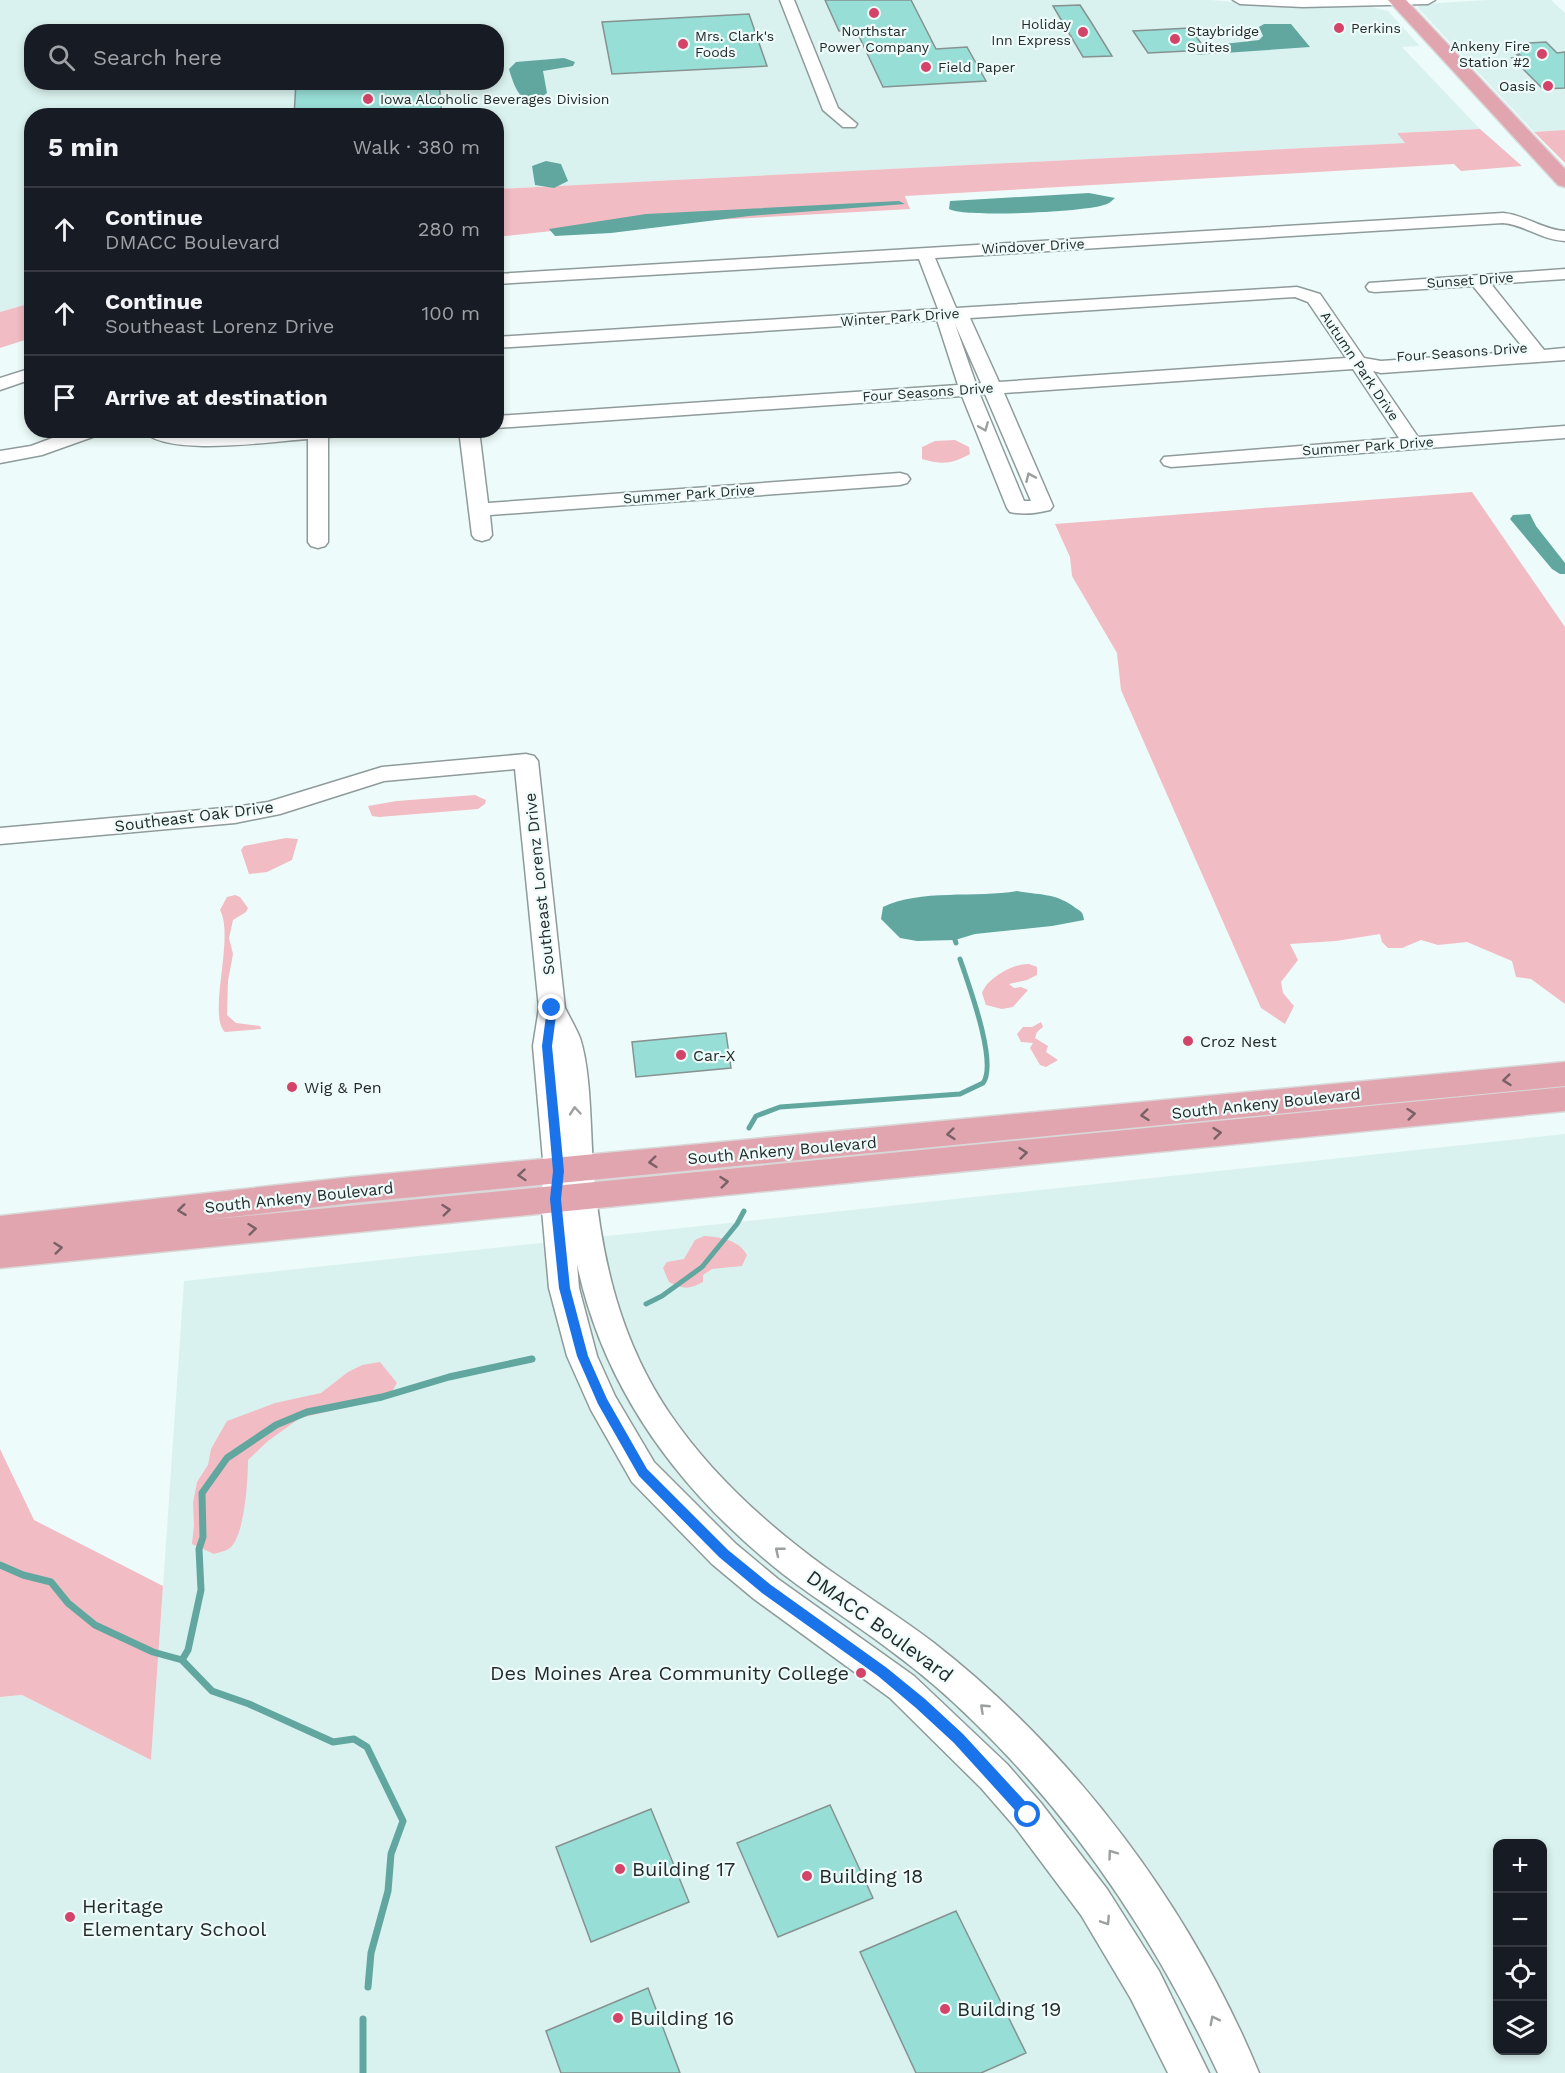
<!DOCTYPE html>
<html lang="en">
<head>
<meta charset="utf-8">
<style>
  :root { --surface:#171b24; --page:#20242c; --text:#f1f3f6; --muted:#9ea1a6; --line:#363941 }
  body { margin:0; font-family:"Work Sans",sans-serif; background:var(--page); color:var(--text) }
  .controls { position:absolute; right:18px; bottom:18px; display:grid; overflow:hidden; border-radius:12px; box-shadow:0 3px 9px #0003 }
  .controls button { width:54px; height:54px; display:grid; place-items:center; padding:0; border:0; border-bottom:2px solid var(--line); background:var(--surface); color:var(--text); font:30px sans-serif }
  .stop { position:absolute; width:18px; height:18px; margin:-14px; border:4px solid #1a73e8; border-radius:50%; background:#fff }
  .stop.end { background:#1a73e8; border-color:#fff; box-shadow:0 2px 6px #0008 }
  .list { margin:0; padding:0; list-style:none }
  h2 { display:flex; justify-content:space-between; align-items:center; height:78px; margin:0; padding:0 24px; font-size:26px }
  h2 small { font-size:20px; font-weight:400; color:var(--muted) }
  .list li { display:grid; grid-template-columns:39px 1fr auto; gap:18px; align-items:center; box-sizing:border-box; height:84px; padding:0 24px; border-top:2px solid var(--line) }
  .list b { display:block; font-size:22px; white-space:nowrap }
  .list p { margin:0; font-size:20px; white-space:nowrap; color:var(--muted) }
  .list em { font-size:20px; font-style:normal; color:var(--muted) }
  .icon { flex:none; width:33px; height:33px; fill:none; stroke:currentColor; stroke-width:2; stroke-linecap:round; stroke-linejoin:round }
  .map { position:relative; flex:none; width:1565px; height:2073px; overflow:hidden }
  .search { position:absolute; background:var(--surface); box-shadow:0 3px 9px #0003; left:24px; top:24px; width:480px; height:66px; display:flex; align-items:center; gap:15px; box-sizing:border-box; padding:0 21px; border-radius:24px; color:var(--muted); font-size:22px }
  .panel { position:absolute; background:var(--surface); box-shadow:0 3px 9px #0003; left:24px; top:108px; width:480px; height:330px; border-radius:24px }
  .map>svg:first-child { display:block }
  .built { fill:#daf2ef; fill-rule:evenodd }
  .green { fill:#f1bcc3 }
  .water { fill:#61a7a0 }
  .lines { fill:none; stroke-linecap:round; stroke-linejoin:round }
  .stream-far1 { stroke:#61a7a0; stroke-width:5 }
  .stream { stroke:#61a7a0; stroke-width:7 }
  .building { fill:#97ded6; stroke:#859290; stroke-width:1.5 }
  .minor-casing { stroke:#8e9b9a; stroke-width:3 }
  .major-casing { stroke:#d8d8d8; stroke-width:3 }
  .minor { fill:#fff; fill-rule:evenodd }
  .major { fill:#e1a5b0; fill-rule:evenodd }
  .oneway { stroke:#9c9f9f }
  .oneway2 { stroke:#796166 }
  .route { fill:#1a73e8 }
  .poi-dot { fill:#d44468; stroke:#edfcfa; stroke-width:2 }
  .labels { text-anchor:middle; stroke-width:4.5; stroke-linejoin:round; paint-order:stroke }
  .far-poi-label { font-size:14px; fill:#242929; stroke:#edfcfa; text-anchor:start }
  .far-street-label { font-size:14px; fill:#242929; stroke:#edfcfa }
  .street-label { font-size:16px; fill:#242929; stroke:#edfcfa }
  .poi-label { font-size:16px; fill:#242929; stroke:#edfcfa; text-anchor:start }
  .near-street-label { font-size:20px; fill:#242929; stroke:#edfcfa }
  .near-poi-label { font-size:20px; fill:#242929; stroke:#edfcfa; text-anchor:start }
</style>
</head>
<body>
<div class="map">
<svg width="1565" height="2073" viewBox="0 0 1565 2073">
  <rect width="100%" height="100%" fill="#edfcfa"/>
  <path class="built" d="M0,0h1211l88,8 68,-2 21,5 32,35 -18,1 78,82 -82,4 8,10 -909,46 -1,-73h-464l-1,187 -31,9zM32,32h464v50h-464z
    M1487,0h64l14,13v117l-31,2 -117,-125 7,-3z
    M1565,1134v939h-1565v-376l22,-2 129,65 33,-479zM1498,1844h44v206h-44z"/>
  <path class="green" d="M1480,129l42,37 -61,5 -7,-7 -549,32 5,13 -321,18 -92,10v-48l908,-46 -8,-10z
    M1565,130v33l-31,-31z
    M31,303v35l-31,10v-36z
    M955,440l14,7 1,7c-17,10 -29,11 -48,5v-12l13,-6z
    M1472,492l93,135v377l-34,-25 -15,-2 -4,-16 -45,-19 -29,3 -17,-5 -19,8h-14l-6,-6 -2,-8 -44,7 -46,3 8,16 -17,22 2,11 11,13 -9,18 -24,-16 -140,-318 -4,-37 -45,-77 -2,-19 -15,-33z
    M475,795l11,5 -1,4 -7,5 -99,8 -7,-1 -4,-10 29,-5z
    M286,838l12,1 -6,21 -25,12 -18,2 -8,-24 3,-4z
    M235,895l5,2 8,11 -2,4 -13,8 -4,18 4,16 -5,27 -1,34 9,8 24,3 1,3 -36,3c-18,-17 10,-95 -5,-122l7,-13z
    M1029,964l8,3v8l-10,5 -18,4 5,4 7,-1 7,3 -15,17 -11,2 -16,-4 -4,-12c5,-15 32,-30 47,-29z
    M1041,1022l2,5 -6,5 -2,6 13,8 -2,6 12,8 -12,7 -6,-2 -10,-17 3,-5 -12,-1 -4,-8 6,-7h9z
    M704,1236c16,1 35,4 43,19l-5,11 -30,3 -9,6v7c-15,8 -20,7 -34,0l-6,-14 4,-6 17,-3 11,-19z
    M380,1362l17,21 -9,15 -88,20 -32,23 -20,19c0,19 -3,73 -17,87 -3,4 -12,5 -17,7l-22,-10 2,-19 -1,-22 4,-21 11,-17 3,-16 16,-28 48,-18 46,-10 27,-21 14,-7z
    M0,1449l34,71 129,66 -12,174 -129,-65 -22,2z"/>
  <path class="water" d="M1264,24h27l19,23 -115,8 23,-4 6,-7 35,-4 4,-4 -4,-9z
    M564,58l11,4 -2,4 -30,5 4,22c-24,18 -32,-3 -38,-24l7,-7z
    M546,161l15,3 7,17 -14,7 -19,-3 -3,-19z
    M1089,193l26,5c-3,2 -5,5 -8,6 -17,8 -144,14 -158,5l1,-8z
    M899,201l6,3 -156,12 -138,17 -56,3 -6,-7 97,-15z
    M1530,514l6,12 29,37v11h-5l-8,-5 -42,-50 3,-4z
    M1017,891c21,4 38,2 56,15 6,5 10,4 11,14l-32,6 -77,8 -20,6 -38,1 -17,-3 -19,-19 2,-12c35,-18 95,-9 134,-16z"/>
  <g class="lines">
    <path class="stream-far1" d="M955,940l1,3
      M749,1128l7,-12 24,-9 180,-13 23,-11c15,-20 -15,-100 -23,-124
      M646,1304l16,-8 40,-29 35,-43 7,-13"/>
    <path class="stream" d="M0,1565l23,10 28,7 17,21 27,22 58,27 29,8 30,31 37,13 84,38 21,-3 13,8 36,74 -12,33 -3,37 -17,62 -3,34
      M182,1660l6,-10 13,-60 -2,-41 4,-12 -1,-44 25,-35 49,-33 31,-13 75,-15 67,-20 83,-18
      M363,2019v54"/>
  </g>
  <path class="building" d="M825,0h86l25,49 31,-2 19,34 -103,6 -27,-57 -17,1z
    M1080,5l11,17 21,34 -29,1 -30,-51z
    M749,14l18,52 -155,8 -10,-52z
    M1190,28l16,22 -58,3 -15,-22z
    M1546,42l11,11 8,-1v36l-22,1 -31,-31h8l-3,-3h3l-11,-11z
    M296,82h143l3,34h-148z
    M726,1033l5,35 -95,9 -4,-35z
    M830,1805l43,93 -95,39 -41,-94z
    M651,1809l38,93 -98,40 -35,-95z
    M956,1911l70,142 -45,20h-65l-56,-121z
    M648,1988l32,85h-119l-15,-42z"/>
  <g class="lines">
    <defs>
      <path id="minor" d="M780,0h14l44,108 19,16 -2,3h-12l-20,-17z
        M1233,0h202l-7,4 -125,3 -63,-3z
        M1503,213c23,2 40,17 62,18v10c-23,-1 -40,-16 -62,-18l-568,35 21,50 341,-21 23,7 44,64 17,3 145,-10 -53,-65 -98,6 -6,-1 -3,-4 3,-4 196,-14v10l-74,5 53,66 21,-2v12l-184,13 -8,-2 45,66 147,-11v12l-394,29 -7,-2 -3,-4 3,-4 235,-19 -46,-69 -349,24 49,113 -3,4c-12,3 -28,5 -40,2l-3,-4 -45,-112 -466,32v-12l462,-31 -21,-65 -441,28v-11l442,-28 -19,-50 -423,25v-10zM1295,297l13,5 38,56 -347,24 -29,-64zM955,324l26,59 -5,1zM985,394l46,107h-7l-44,-106z
        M32,368v11l-32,11v-12z
        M74,430h29l-2,4 -59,21 -42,8v-12l31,-5z
        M143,430h26l17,5 70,-5h104l-2,4 -30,3v105l-3,4 -7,2 -7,-2 -3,-4v-103c-34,2 -145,19 -165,-9z
        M459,430h20l9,73 412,-30 7,2 3,4 -3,4 -7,2 -410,30 2,20 -3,4 -7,2 -7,-2 -3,-4z
        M526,754l8,2 4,5 27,247c5,10 11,20 15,30 12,36 10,99 14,139 8,85 27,165 76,237 41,60 96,110 155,153 36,26 74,49 109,76 141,110 257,265 325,430h-41c-61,-130 -140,-250 -243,-350 -26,-26 -54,-50 -84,-72 -35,-27 -73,-50 -108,-77 -101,-80 -179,-182 -206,-310l2,24 18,68 18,40 39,66 82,82 42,35 136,97 93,88 34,39 66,86 52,82 50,102h-41l-37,-74 -50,-84 -66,-88 -34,-39 -91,-90 -136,-99 -42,-35 -80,-82 -41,-72 -24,-54 -18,-68 -8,-89 3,-28 -11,-125 6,-38 -24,-239 -131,12 -104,33 -45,9 -235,21v-16l235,-21 33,-5 114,-35z"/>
      <path id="major" d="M1388,0h18l159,169v18l-7,-2z
        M1565,1062v24l-1213,117 -146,17 1359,-133v24l-1565,157v-52l352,-39z"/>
    </defs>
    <use href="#minor" class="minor-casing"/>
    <use href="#major" class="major-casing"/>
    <use href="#minor" class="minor"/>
    <use href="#major" class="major"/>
  </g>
  <defs><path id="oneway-chevron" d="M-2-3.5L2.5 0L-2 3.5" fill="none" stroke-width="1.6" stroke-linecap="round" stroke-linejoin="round" transform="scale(1.5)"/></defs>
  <g class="oneway">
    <use href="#oneway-chevron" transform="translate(984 427) rotate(68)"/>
    <use href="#oneway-chevron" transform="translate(1030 477) rotate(-114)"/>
    <use href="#oneway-chevron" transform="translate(575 1111) rotate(-95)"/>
    <use href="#oneway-chevron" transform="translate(779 1551) rotate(-141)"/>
    <use href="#oneway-chevron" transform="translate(984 1708) rotate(-137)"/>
    <use href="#oneway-chevron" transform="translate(1112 1854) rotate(-126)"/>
    <use href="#oneway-chevron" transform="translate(1106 1921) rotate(57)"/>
    <use href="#oneway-chevron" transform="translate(1214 2020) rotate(-117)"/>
  </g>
  <g class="oneway2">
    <use href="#oneway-chevron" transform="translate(1507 1080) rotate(174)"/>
    <use href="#oneway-chevron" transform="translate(1411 1114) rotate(-6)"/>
    <use href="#oneway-chevron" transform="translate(1145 1115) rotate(174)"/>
    <use href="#oneway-chevron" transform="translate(1217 1133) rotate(-6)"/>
    <use href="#oneway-chevron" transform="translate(951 1134) rotate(174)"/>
    <use href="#oneway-chevron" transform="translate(1023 1153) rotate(-6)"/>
    <use href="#oneway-chevron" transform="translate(653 1162) rotate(174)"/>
    <use href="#oneway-chevron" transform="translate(522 1175) rotate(175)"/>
    <use href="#oneway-chevron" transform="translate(724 1182) rotate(-6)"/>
    <use href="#oneway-chevron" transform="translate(182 1210) rotate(173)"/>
    <use href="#oneway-chevron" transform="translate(446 1210) rotate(-6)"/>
    <use href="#oneway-chevron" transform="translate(252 1229) rotate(-6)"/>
    <use href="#oneway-chevron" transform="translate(58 1248) rotate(-6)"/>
  </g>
  <path class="route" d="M552,1005l5,3 -5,38 12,125 -3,28 9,89 18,68 19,43 40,70 81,81 43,35 116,83 38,31 38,35 70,76 2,5 -2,4 -5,2 -5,-2 -69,-76 -38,-35 -38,-32 -116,-83 -43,-36 -80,-81 -41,-72 -21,-48 -18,-68 -9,-89 3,-28 -11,-125 5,-38z"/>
  <g class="poi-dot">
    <circle cx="874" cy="13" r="6"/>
    <circle cx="1339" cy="28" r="6"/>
    <circle cx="1083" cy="32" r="6"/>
    <circle cx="1175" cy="39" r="6"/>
    <circle cx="683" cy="44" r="6"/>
    <circle cx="1542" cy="54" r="6"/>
    <circle cx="926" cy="67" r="6"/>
    <circle cx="1548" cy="86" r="6"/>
    <circle cx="368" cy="99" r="6"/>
    <circle cx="1188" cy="1041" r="6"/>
    <circle cx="681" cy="1055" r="6"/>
    <circle cx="292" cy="1087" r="6"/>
    <circle cx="861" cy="1673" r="6"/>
    <circle cx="620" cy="1869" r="6"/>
    <circle cx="807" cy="1876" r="6"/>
    <circle cx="70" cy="1917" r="6"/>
    <circle cx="945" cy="2009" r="6"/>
    <circle cx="618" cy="2018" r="6"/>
  </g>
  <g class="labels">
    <g class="far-poi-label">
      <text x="1071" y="29" text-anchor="end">Holiday<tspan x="1071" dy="16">Inn Express</tspan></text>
      <text x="1351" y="33">Perkins</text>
      <text x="874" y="36" text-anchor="middle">Northstar<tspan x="874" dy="16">Power Company</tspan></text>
      <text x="1187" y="36">Staybridge<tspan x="1187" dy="16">Suites</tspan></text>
      <text x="695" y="41">Mrs. Clark's<tspan x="695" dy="16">Foods</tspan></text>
      <text x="1530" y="51" text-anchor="end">Ankeny Fire<tspan x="1530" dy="16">Station #2</tspan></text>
      <text x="938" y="72">Field Paper</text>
      <text x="1536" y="91" text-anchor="end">Oasis</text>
      <text x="380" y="104">Iowa Alcoholic Beverages Division</text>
    </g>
    <g class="far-street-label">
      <text transform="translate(1033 246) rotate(-3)" y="5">Windover Drive</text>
      <text transform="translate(1470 280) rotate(-4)" y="5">Sunset Drive</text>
      <text transform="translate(900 317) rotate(-4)" y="5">Winter Park Drive</text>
      <text transform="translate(1462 352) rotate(-4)" y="5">Four Seasons Drive</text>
      <text transform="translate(1360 366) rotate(56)" y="5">Autumn Park Drive</text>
      <text transform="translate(928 392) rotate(-4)" y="5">Four Seasons Drive</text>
      <text transform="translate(1368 446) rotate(-4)" y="5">Summer Park Drive</text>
      <text transform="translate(689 494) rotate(-4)" y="5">Summer Park Drive</text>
    </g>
    <g class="street-label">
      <text transform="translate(194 816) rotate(-7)" y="6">Southeast Oak Drive</text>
      <text transform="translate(539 884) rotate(-96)" y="6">Southeast Lorenz Drive</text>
      <text transform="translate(1266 1103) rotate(-6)" y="6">South Ankeny Boulevard</text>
      <text transform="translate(782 1150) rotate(-5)" y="6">South Ankeny Boulevard</text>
      <text transform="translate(299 1197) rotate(-6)" y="6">South Ankeny Boulevard</text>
    </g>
    <g class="poi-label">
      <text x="1200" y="1047">Croz Nest</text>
      <text x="693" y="1061">Car-X</text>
      <text x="304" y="1093">Wig &amp; Pen</text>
    </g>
    <g class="near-street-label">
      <text transform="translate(880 1626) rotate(36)" y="7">DMACC Boulevard</text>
    </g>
    <g class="near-poi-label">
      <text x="849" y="1680" text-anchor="end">Des Moines Area Community College</text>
      <text x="632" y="1876">Building 17</text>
      <text x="819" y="1883">Building 18</text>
      <text x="82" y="1913">Heritage<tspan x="82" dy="23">Elementary School</tspan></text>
      <text x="957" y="2016">Building 19</text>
      <text x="630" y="2025">Building 16</text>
    </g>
  </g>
</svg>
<div class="controls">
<button>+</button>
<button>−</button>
<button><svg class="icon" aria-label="locate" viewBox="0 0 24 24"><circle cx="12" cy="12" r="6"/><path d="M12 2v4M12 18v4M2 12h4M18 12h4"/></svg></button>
<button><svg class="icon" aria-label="layers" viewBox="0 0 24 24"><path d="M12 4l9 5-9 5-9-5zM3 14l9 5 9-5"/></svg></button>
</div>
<div class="stop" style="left:1028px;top:1815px"></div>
<div class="stop end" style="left:552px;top:1008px"></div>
<div class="search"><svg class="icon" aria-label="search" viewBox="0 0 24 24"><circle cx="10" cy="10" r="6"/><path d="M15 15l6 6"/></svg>Search here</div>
<section class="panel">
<h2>5 min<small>Walk · 380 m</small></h2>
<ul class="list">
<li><svg class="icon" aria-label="ahead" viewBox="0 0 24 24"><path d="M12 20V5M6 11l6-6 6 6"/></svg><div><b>Continue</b><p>DMACC Boulevard</p></div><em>280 m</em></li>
<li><svg class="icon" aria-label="ahead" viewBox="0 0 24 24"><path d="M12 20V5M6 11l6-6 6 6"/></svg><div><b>Continue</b><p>Southeast Lorenz Drive</p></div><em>100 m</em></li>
<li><svg class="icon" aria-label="arrive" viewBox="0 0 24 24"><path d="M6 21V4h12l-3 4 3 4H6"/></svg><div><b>Arrive at destination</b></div></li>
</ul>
</section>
</div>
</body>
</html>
